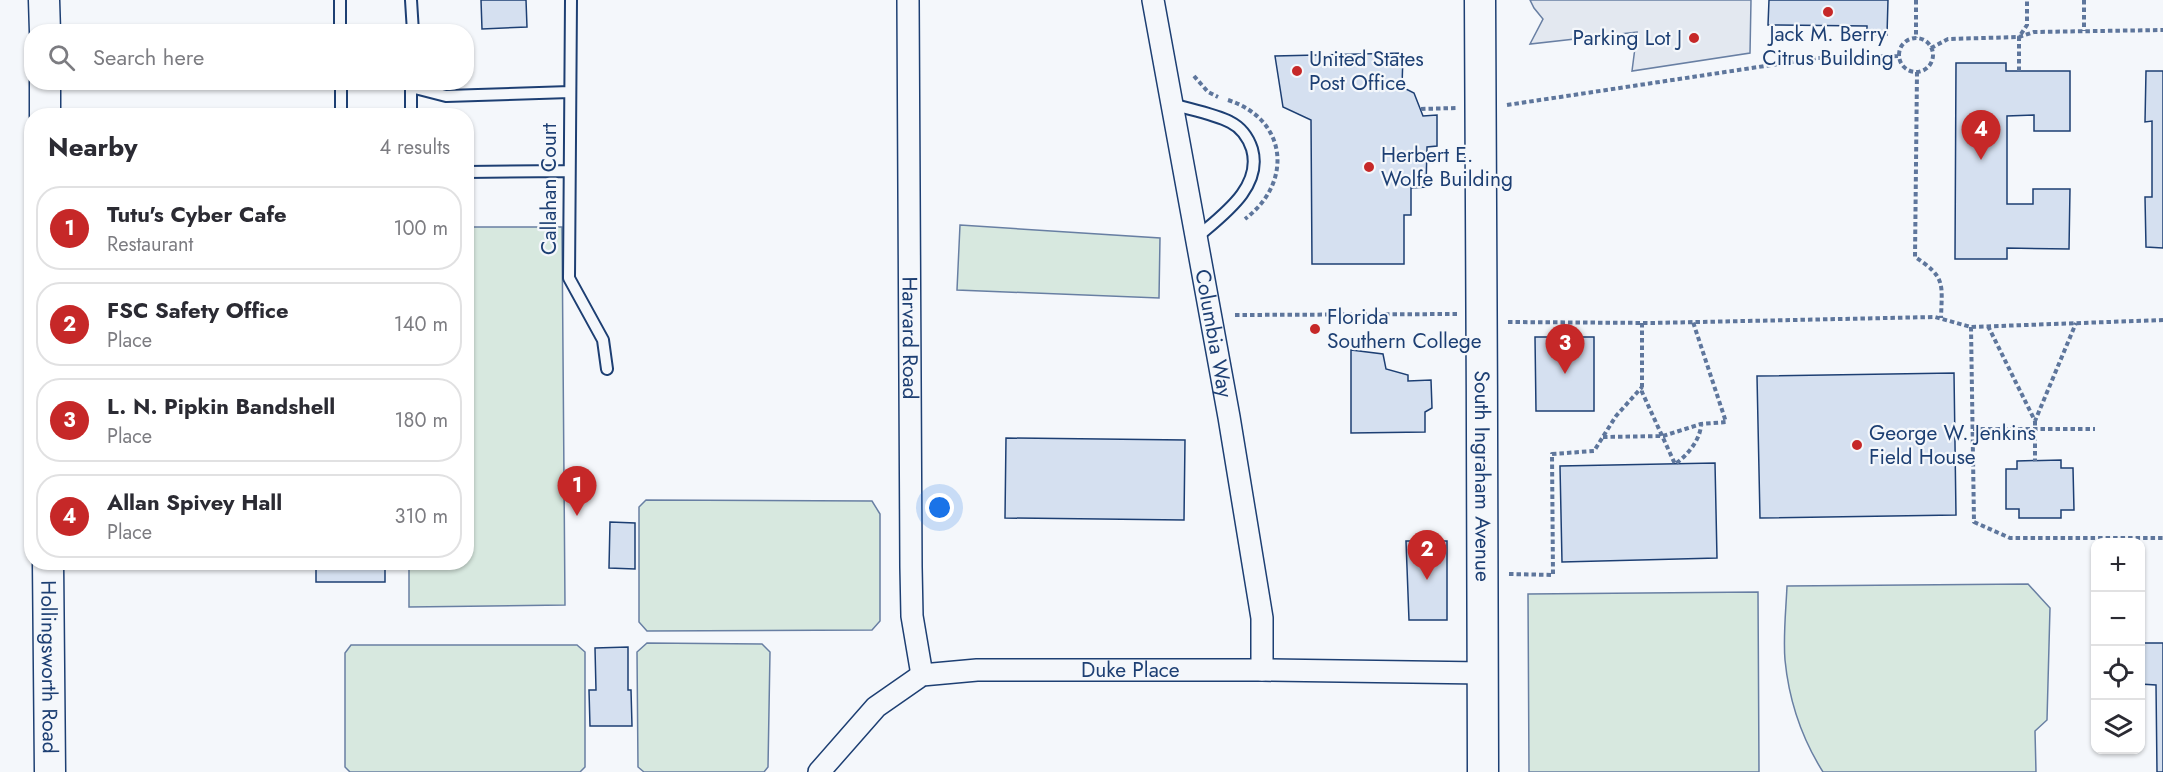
<!DOCTYPE html>
<html lang="en">
<head>
<meta charset="utf-8">
<style>
  :root { --surface:#fff; --page:#f7f7f7; --text:#2b2b33; --muted:#7c7c81; --line:#e1e1e2; --accent:#c62828 }
  body { margin:0; font-family:Jost,sans-serif; background:var(--page); color:var(--text) }
  .controls { position:absolute; right:18px; bottom:18px; display:grid; overflow:hidden; border-radius:12px; box-shadow:0 2px 4px #0004 }
  .controls button { width:54px; height:54px; display:grid; place-items:center; padding:0; border:0; border-bottom:2px solid var(--line); background:var(--surface); color:var(--text); font:30px sans-serif }
  .you { position:absolute; left:940px; top:508px; width:21px; height:21px; margin:-15px; border:4px solid #fff; border-radius:50%; background:#1a73e8; box-shadow:0 0 0 9px #1a73e833 }
  .badge { display:grid; place-items:center; width:39px; height:39px; border-radius:50%; background:var(--accent); color:#fff; font-size:20px; font-weight:700 }
  .pin { position:absolute; translate:-50% -50px; filter:drop-shadow(0 2px 3px #0008) }
  .pin::after { content:''; position:absolute; top:32px; width:21px; height:18px; background:inherit; clip-path:polygon(0 0,100% 0,50% 100%) }
  .list { margin:0; padding:0; list-style:none }
  h2 { display:flex; justify-content:space-between; align-items:center; height:78px; margin:0; padding:0 24px; font-size:26px }
  h2 small { font-size:20px; font-weight:400; color:var(--muted) }
  .list li { display:grid; grid-template-columns:39px 1fr auto; gap:18px; align-items:center; box-sizing:border-box; height:84px; margin:0 12px 12px; padding:0 12px; border:2px solid var(--line); border-radius:24px }
  .list b { display:block; font-size:22px; white-space:nowrap }
  .list p { margin:0; font-size:20px; white-space:nowrap; color:var(--muted) }
  .list em { font-size:20px; font-style:normal; color:var(--muted) }
  .icon { flex:none; width:33px; height:33px; fill:none; stroke:currentColor; stroke-width:2; stroke-linecap:round; stroke-linejoin:round }
  .map { position:relative; flex:none; width:2163px; height:772px; overflow:hidden }
  .search { position:absolute; background:var(--surface); box-shadow:0 2px 4px #0004; left:24px; top:24px; width:450px; height:66px; display:flex; align-items:center; gap:15px; box-sizing:border-box; padding:0 21px; border-radius:24px; color:var(--muted); font-size:22px }
  .panel { position:absolute; background:var(--surface); box-shadow:0 2px 4px #0004; left:24px; top:108px; width:450px; height:462px; border-radius:24px }
  .map>svg:first-child { display:block }
  .green { fill:#d7e8df; stroke:#687fa3; stroke-width:1.5 }
  .parking { fill:#e3e8f0; stroke:#687fa3; stroke-width:1.5 }
  .building { fill:#d5e0f0; stroke:#1d3f73; stroke-width:1.5 }
  .lines { fill:none; stroke-linecap:round; stroke-linejoin:round }
  .lane-casing { stroke:#1d3f73; stroke-width:14 }
  .street-casing { stroke:#1d3f73; stroke-width:24 }
  .secondary-casing { stroke:#1d3f73; stroke-width:33 }
  .path { stroke:#5e769c; stroke-width:4; stroke-dasharray:4.5 3; stroke-linecap:butt }
  .lane { stroke:#f4f7fb; stroke-width:10 }
  .street { stroke:#f4f7fb; stroke-width:21 }
  .secondary { stroke:#f4f7fb; stroke-width:30 }
  .poi-dot { fill:#c62828; stroke:#f4f7fb; stroke-width:2 }
  .labels { text-anchor:middle; stroke-width:4.5; stroke-linejoin:round; paint-order:stroke }
  .poi-label { font-size:21px; fill:#1d3f73; stroke:#f4f7fb; text-anchor:start }
  .street-label { font-size:21px; fill:#1d3f73; stroke:#f4f7fb }
</style>
</head>
<body>
<div class="map">
<svg width="2163" height="772" viewBox="0 0 2163 772">
  <rect width="100%" height="100%" fill="#f4f7fb"/>
  <path class="green" d="M960,225l200,13 -1,60 -202,-8z
    M467,227h95l3,378 -156,2v-44l57,-1z
    M646,500l226,1 8,13v107l-8,9 -225,1 -8,-9v-115z
    M2028,584l22,24 -3,112 -12,11 1,41h-213c-22,-35 -34,-71 -38,-112 -2,-24 1,-50 2,-74z
    M1758,592l1,180h-230l-1,-178z
    M647,643l115,1 8,8 -2,115 -4,5h-120l-6,-5 -1,-115z
    M351,645h226l8,7v115l-5,5h-230l-5,-5v-114z"/>
  <path class="parking" d="M1530,0h221l-1,53 -118,18 5,-39 -107,12 13,-25 -9,-11z"/>
  <path class="building" d="M481,0h45l1,27 -45,2z
    M1769,0h119l-1,35 -20,-1v-8l-99,-1z
    M1403,53l-1,34 12,6 9,23 14,-1v31l-10,1 -1,40 -15,1v27h-7v49h-92l-1,-144 -28,-13 -8,-51z
    M1956,63h50v8h64v60h-36v-16l-27,1v88h26v-15h37l-1,60 -62,-1v11h-52z
    M2146,71h17v177l-17,-1 -1,-50h7v-76l-7,1z
    M1535,337h59v74h-58z
    M1351,350l32,4 3,15 22,6v6l23,-1 1,28 -7,4v20l-74,1z
    M1954,373l2,142 -196,3 -3,-142z
    M1006,438l179,2 -1,80 -179,-2z
    M2061,460v8h12l1,42h-13v8h-42v-9h-13v-40h11v-8z
    M1715,463l2,95 -155,4 -2,-96z
    M610,522l25,1v46l-26,-1z
    M1406,541h41v79h-38z
    M316,562h69v20h-69z
    M2140,643h23v129h-6l-1,-87 -16,-1z
    M628,647v43h3l1,36h-42l-1,-36h7l-1,-42z"/>
  <g class="lines">
    <defs>
      <path id="lane" d="M340,0v32
        M411,0l2,32
        M571,0l-2,278 34,62 4,29
        M341,82v34
        M411,82v5l35,9 124,-4
        M411,87v29
        M1172,104c16,5 43,10 58,18 12,6 18,15 22,27 11,39 -31,67 -56,89
        M466,172l102,-1"/>
      <g id="street">
        <path id="s1" d="M908,0l3,567 1,49 10,59"/>
        <path id="s2" d="M1153,0l76,417 33,201v52"/>
        <path id="s3" d="M819,772l57,-65 46,-32 55,-5h285l221,3"/>
      </g>
      <g id="secondary">
        <path d="M44,0l1,32"/>
        <path id="s4" d="M1480,0c1,257 3,515 3,772"/>
        <path d="M45,82v34"/>
        <path id="s5" d="M48,562l2,210"/>
      </g>
    </defs>
    <use href="#lane" class="lane-casing"/>
    <use href="#street" class="street-casing"/>
    <use href="#secondary" class="secondary-casing"/>
    <path class="path" d="M1916,0v38
      M2084,0v31
      M1899 55a17 17 0 1 1 34 0a17 17 0 1 1-34 0Z
      M1931,48l17,-9 71,-2 15,-5 129,-2
      M2019,71v-34l8,-12v-25
      M1917,72l-2,185c31,20 27,27 26,61
      M1194,76l14,16 10,5
      M1228,100c59,19 66,82 17,119
      M1507,105l311,-47 82,-2
      M1421,109l35,-1
      M1235,315l222,-1
      M1508,322l143,1 284,-6 36,10 192,-7
      M1642,323v69l33,72c12,-8 26,-25 26,-40
      M1988,326l47,95 41,-98
      M1971,327l3,195 36,16h153
      M2035,421v40
      M1973,429h122
      M1603,437l60,-1 38,-12 25,-2 -33,-100
      M1509,574l44,1 -1,-121 42,-3 22,-35 26,-29"/>
    <use href="#lane" class="lane"/>
    <use href="#street" class="street"/>
    <use href="#secondary" class="secondary"/>
  </g>
  <g class="poi-dot">
    <circle cx="1828" cy="12" r="6"/>
    <circle cx="1694" cy="38" r="6"/>
    <circle cx="1297" cy="71" r="6"/>
    <circle cx="1369" cy="167" r="6"/>
    <circle cx="1315" cy="329" r="6"/>
    <circle cx="1857" cy="445" r="6"/>
  </g>
  <g class="labels">
    <g class="poi-label">
      <text x="1828" y="41" text-anchor="middle">Jack M. Berry<tspan x="1828" dy="24">Citrus Building</tspan></text>
      <text x="1682" y="45" text-anchor="end">Parking Lot J</text>
      <text x="1309" y="66">United States<tspan x="1309" dy="24">Post Office</tspan></text>
      <text x="1381" y="162">Herbert E.<tspan x="1381" dy="24">Wolfe Building</tspan></text>
      <text x="1327" y="324">Florida<tspan x="1327" dy="24">Southern College</tspan></text>
      <text x="1869" y="440">George W. Jenkins<tspan x="1869" dy="24">Field House</tspan></text>
    </g>
    <g class="street-label">
      <text transform="translate(549 189) rotate(-90)" y="7">Callahan Court</text>
      <text dy="7" stroke="none"><textPath href="#s2" startOffset="339">Columbia Way</textPath></text>
      <text dy="7" stroke="none"><textPath href="#s1" startOffset="338">Harvard Road</textPath></text>
      <text dy="7" stroke="none"><textPath href="#s4" startOffset="476">South Ingraham Avenue</textPath></text>
      <text dy="7" stroke="none"><textPath href="#s5" startOffset="105">Hollingsworth Road</textPath></text>
      <text dy="7" stroke="none"><textPath href="#s3" startOffset="351">Duke Place</textPath></text>
    </g>
  </g>
</svg>
<div class="controls">
<button>+</button>
<button>−</button>
<button><svg class="icon" aria-label="locate" viewBox="0 0 24 24"><circle cx="12" cy="12" r="6"/><path d="M12 2v4M12 18v4M2 12h4M18 12h4"/></svg></button>
<button><svg class="icon" aria-label="layers" viewBox="0 0 24 24"><path d="M12 4l9 5-9 5-9-5zM3 14l9 5 9-5"/></svg></button>
</div>
<div class="you"></div>
<div class="pin badge" style="left:577px;top:516px">1</div>
<div class="pin badge" style="left:1427px;top:580px">2</div>
<div class="pin badge" style="left:1565px;top:374px">3</div>
<div class="pin badge" style="left:1981px;top:160px">4</div>
<div class="search"><svg class="icon" aria-label="search" viewBox="0 0 24 24"><circle cx="10" cy="10" r="6"/><path d="M15 15l6 6"/></svg>Search here</div>
<section class="panel">
<h2>Nearby<small>4 results</small></h2>
<ul class="list">
<li><span class="badge">1</span><div><b>Tutu's Cyber Cafe</b><p>Restaurant</p></div><em>100 m</em></li>
<li><span class="badge">2</span><div><b>FSC Safety Office</b><p>Place</p></div><em>140 m</em></li>
<li><span class="badge">3</span><div><b>L. N. Pipkin Bandshell</b><p>Place</p></div><em>180 m</em></li>
<li><span class="badge">4</span><div><b>Allan Spivey Hall</b><p>Place</p></div><em>310 m</em></li>
</ul>
</section>
</div>
</body>
</html>
